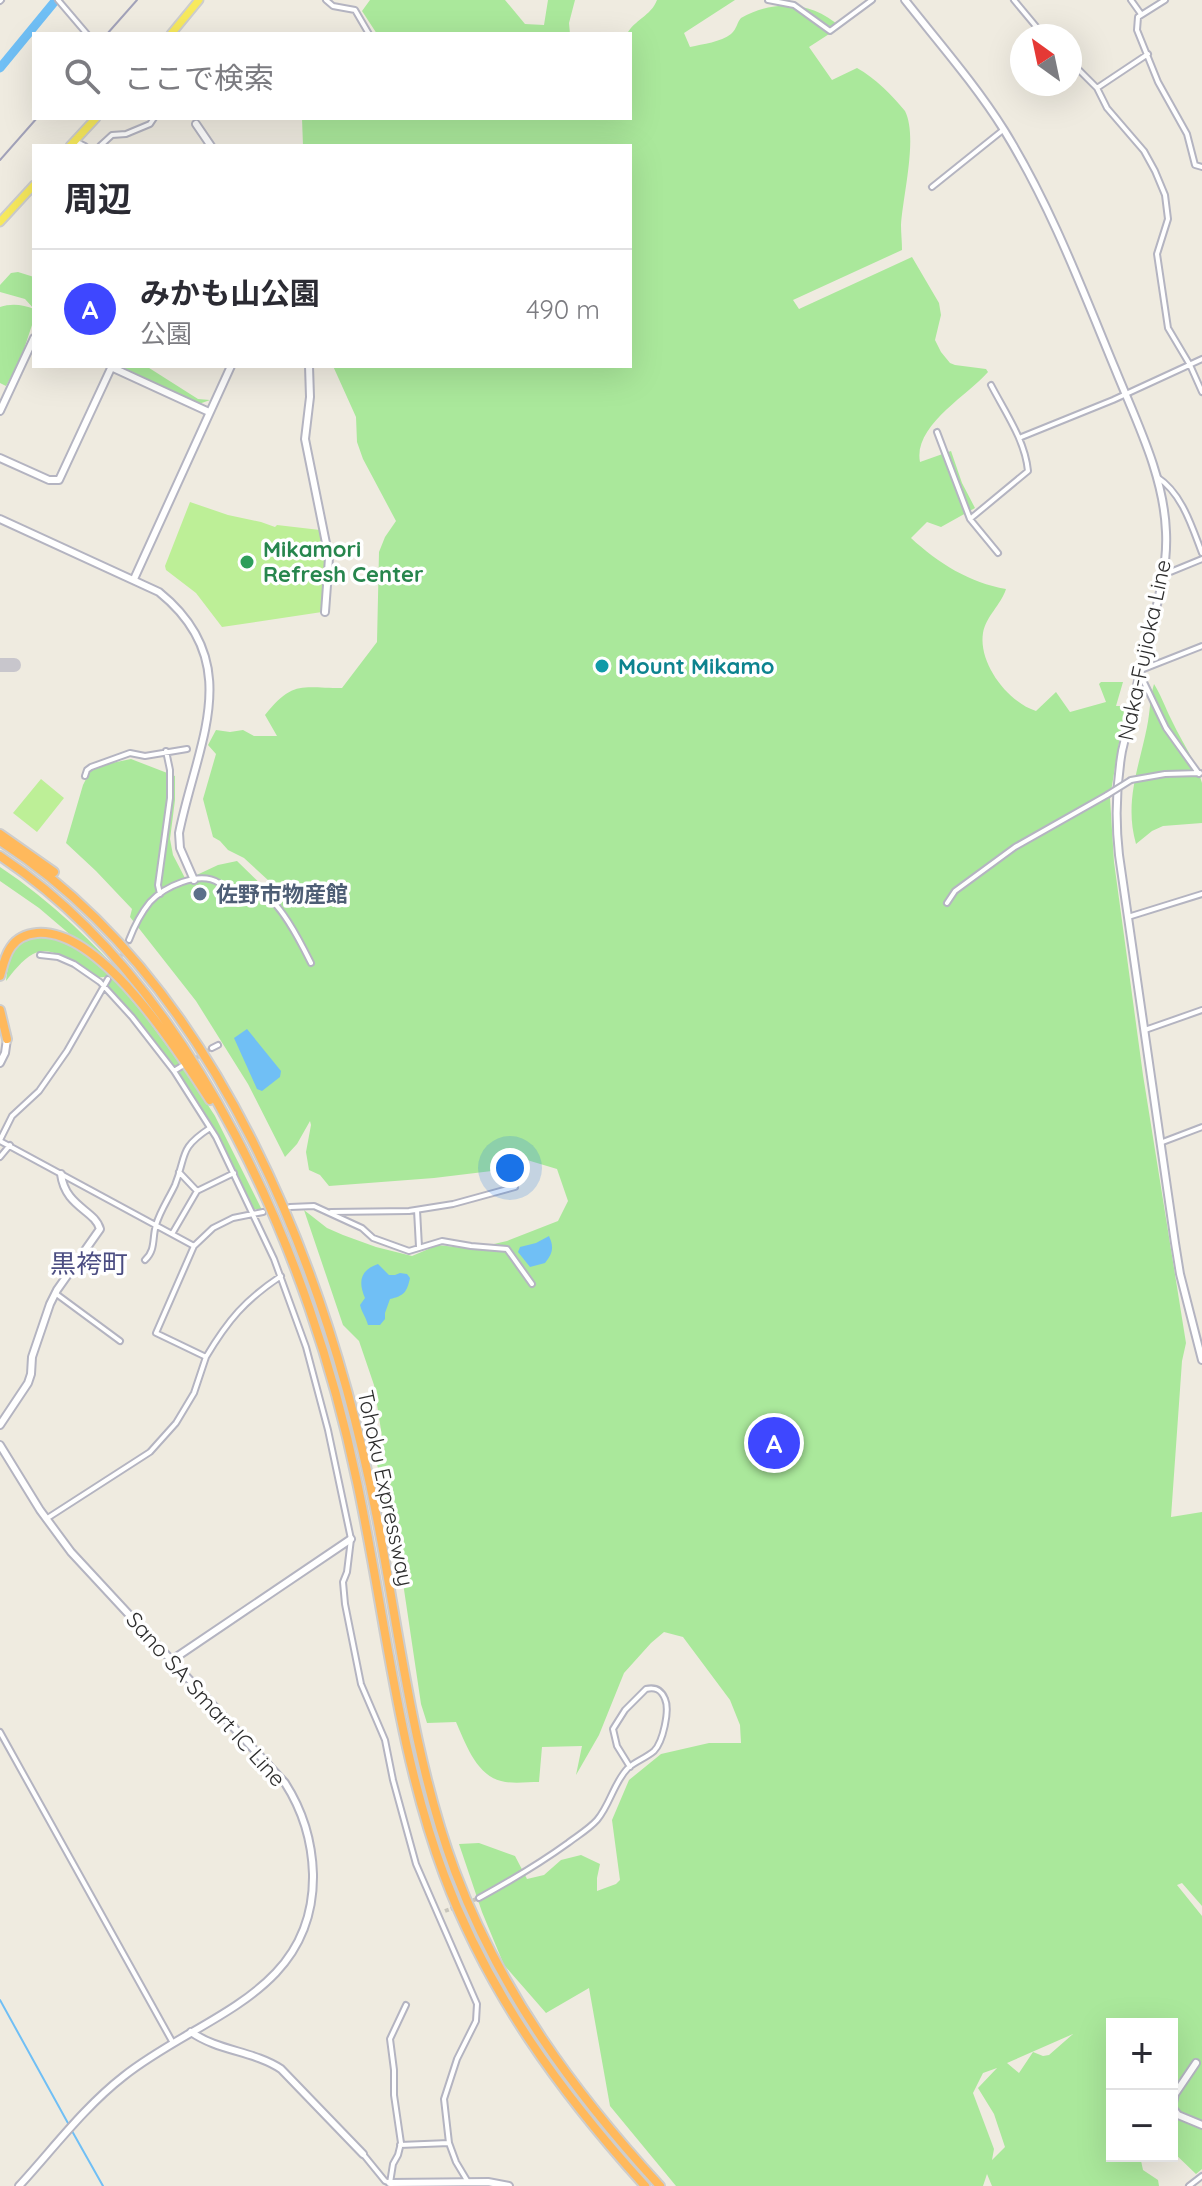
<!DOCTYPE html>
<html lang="ja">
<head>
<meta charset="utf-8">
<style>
  :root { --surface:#fff; --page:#f2f2f3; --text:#2b2b33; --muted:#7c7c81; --line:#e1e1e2; --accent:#3e47ff }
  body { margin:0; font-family:Quicksand,"Noto Sans JP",sans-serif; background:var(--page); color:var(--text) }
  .controls { position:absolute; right:24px; bottom:24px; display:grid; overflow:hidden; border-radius:0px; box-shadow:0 8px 32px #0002 }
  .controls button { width:72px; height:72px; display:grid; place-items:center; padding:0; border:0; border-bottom:2px solid var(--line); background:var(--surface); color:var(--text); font:40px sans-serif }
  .compass { position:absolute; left:1010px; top:24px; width:72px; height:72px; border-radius:50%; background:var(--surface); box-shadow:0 8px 32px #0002; rotate:327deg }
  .you { position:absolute; left:510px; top:1168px; width:28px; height:28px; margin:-20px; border:6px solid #fff; border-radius:50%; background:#1a73e8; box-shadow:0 0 0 12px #1a73e833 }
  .badge { display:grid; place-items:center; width:52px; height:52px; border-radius:50%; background:var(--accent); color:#fff; font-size:26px; font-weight:700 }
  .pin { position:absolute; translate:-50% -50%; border:4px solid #fff; box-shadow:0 2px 8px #0006 }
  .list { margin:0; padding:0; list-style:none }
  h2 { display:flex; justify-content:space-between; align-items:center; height:104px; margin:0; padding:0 32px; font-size:34px }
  h2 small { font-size:26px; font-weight:400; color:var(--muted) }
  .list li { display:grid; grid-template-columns:52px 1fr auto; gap:24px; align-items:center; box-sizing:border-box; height:120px; padding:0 32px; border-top:2px solid var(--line) }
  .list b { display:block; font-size:30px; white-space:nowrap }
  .list p { margin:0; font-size:26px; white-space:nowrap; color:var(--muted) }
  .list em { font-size:26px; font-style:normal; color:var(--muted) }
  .icon { flex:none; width:44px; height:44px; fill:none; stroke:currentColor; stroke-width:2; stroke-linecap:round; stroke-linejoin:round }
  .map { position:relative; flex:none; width:1202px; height:2186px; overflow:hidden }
  .search { position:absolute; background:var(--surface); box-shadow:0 8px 32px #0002; left:32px; top:32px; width:600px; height:88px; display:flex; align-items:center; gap:20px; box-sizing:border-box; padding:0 28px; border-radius:0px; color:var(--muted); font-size:30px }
  .panel { position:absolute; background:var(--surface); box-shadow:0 8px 32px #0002; left:32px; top:144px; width:600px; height:224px; border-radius:0px }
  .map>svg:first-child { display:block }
  .green { fill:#aae89b; fill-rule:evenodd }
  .pitch { fill:#bdef97 }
  .water { fill:#70bff5 }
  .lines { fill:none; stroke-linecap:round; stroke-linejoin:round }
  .stream { stroke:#70bff5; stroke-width:2 }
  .river { stroke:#70bff5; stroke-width:9 }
  .taxiway { stroke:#c8c6cc; stroke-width:14 }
  .minor-tunnel { stroke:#c8c5bc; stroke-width:4; stroke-dasharray:4 2; stroke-linecap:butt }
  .minor-casing { stroke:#b4b4c1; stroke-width:8 }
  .tertiary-casing { stroke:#b4b4c1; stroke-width:10 }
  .secondary-casing { stroke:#b4b4c1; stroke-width:10 }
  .primary-casing { stroke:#cdcdcd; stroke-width:11 }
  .motorway-casing { stroke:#cdcdcd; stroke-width:12 }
  .minor { stroke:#fff; stroke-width:4 }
  .tertiary { stroke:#fff; stroke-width:6 }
  .secondary { stroke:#fff; stroke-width:6 }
  .primary { stroke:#f7e95d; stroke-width:7 }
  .motorway { stroke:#ffb95c; stroke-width:8 }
  .rail { stroke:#a2a2b9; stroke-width:2 }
  .minor-bridge-casing { stroke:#b4b4c1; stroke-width:8; stroke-linecap:butt }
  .minor-bridge { stroke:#fff; stroke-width:4 }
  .leisure-dot { fill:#2e9e5b; stroke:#fff; stroke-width:3 }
  .culture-dot { fill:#0f9aa8; stroke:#fff; stroke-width:3 }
  .service-dot { fill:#5c6f8a; stroke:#fff; stroke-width:3 }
  .labels { text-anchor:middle; stroke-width:7; stroke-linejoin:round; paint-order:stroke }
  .leisure-label { font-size:22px; font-weight:bold; fill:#27864d; stroke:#fff; text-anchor:start }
  .street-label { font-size:22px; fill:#2e2e2e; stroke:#fff }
  .culture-label { font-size:22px; font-weight:bold; fill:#0d838f; stroke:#fff; text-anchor:start }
  .service-label { font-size:22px; font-weight:bold; fill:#4e5e75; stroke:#fff; text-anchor:start }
  .quarter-label { font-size:26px; fill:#4b4d82; stroke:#fff }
</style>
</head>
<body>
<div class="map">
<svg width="1202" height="2186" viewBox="0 0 1202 2186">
  <rect width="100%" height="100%" fill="#efebe0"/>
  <path class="green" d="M370,0h135l20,24 19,1 4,-25h27l-6,23 1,11h-193l-15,-23z
    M657,0h78l-51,33 6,14c13,-3 31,-5 41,-13 6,-5 6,-12 10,-16 32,-18 71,-18 99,9l-31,20 23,33 25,-12c18,10 35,27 48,43 13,26 -2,84 -4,114 0,8 1,17 1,25l-109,50 6,9 113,-52 27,46 2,12 -6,25 6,12 9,11 5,2 31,4 2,3c-21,24 -75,54 -68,90l31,-11 11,32 13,25 -34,19 -14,-5 -16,16c27,25 59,45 95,51 -5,16 -20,27 -23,44 -5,31 26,70 53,78l20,-19 14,20 36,-10 -7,-18 2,-2h22l-7,24h9l-15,92 4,64 29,213 43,268 -4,18 -11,156 31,-5v394l-20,-23 -5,2 25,31v253l-6,5 -24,-23v-127h-60v132h28l3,14 15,10 1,6h-167l-5,-12 -4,12h-307l-66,-80 -21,-118 -43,25 -42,-48 -22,-53 -23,-68 20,-1 36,13 12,23 17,-4 17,-15 20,-5 19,9 -3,14v13l19,-7 4,-4 -8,-60 17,-40 32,-26 48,-11h32l-1,-18 -10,-25 -47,-63 -19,-5 -13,11 -27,30 -25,62 -23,40 6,-29 -40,1 -3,35c-12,0 -27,2 -38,-1 -25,-6 -36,-39 -45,-59l-29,1 -6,-19 -19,-128 -25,-112 8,-8 -11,-71 -15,-44 -16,-16 -39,-115 23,18 16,7 33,12 36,9 26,-11 34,4 35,-8 51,-20 10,-20 -11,-32 -30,-9 -14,2 -13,8 -66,8 -105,8 -9,-11 -11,-5 -3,-18 5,-27 -1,-4 -13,23 -12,13 -37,-73 -52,-83 -66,-84 2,-8 -36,-38 -30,-28 17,-58 7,-14 12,-6 29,-6 44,17v24l-5,39 3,16 13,25 32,-15 19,-4 37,36 7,-5 -37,-34 -16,-8 -8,-9 -7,-4 -10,-38 13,-45 -8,-9 8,-15 14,2 13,-2 11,6h23l-12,-21c28,-35 36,-27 77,-27l35,-46 2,-90 6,-15 11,-16 -33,-62 -6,-17 -1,-25 -23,-51h297v-220h-327l-1,-28h328v-84h-3c7,-14 24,-18 30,-34zM1073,2034l-24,21 -6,1 -10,-4 -14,21 -12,-10zM997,2068l-19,20 16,26 11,33 -13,13 2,-11 -21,-56 10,-20z
    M18,272l16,5v42l-13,39 -15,28 -6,-3v-76c12,-4 24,-2 34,2l-9,-10 -25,-7v-7l11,-12z
    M120,366h26l52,33 12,1 -11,4z
    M1154,684c7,11 11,23 17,35 10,22 24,40 31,64v40l-39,3 -11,5 -16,13c-12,-42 3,-77 11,-117 3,-14 3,-30 7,-43z
    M0,867c51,34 95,76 134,122l-95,-81 -39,-27z
    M40,935l14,1 37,21 15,13 39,46 46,63 24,37 47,94 -9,-1 -35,-71 -35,-56 -77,-96 3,-8 -2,-2c-20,9 -46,-36 -74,-22 -11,6 -20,18 -27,27 3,-26 8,-39 34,-46z"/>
  <path class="pitch" d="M190,502l38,13 33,7 14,5 2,-2 43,5 7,29 -5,53 -100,15 -26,-34 -30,-23 -1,-4z
    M41,779l23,19 -27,34 -24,-19z"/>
  <path class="water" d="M247,1029l34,42 -1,6 -18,14 -5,-2 -23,-51z
    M549,1236c5,11 4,17 -4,27l-15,4 -12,-15 2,-5 16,-4z
    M378,1264l11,11h6l5,-2 7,1 3,4c-3,14 -6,18 -20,21l-5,14v6l-5,6h-12c-2,-8 -6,-12 -8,-20l5,-7c-7,-16 -5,-28 13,-34z"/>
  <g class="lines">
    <path class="stream" d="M0,2000l69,125
      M72,2131l31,55"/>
    <path class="river" d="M0,68l56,-68"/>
    <path class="taxiway" d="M0,665h14"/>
    <path class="minor-tunnel" d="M117,963l12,-23
      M191,1061l21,-13
      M445,1911l34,-13"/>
    <defs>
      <path id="minor" d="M58,0l29,34
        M326,0l7,6 22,4 14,24
        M768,0l26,5 36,26 42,-31
        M1014,0l30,36
        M1131,0l10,14
        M1165,0l-27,17 -1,13 21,52 29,52 8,31 7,2
        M0,1l1,-1
        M1070,61l27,27 10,20 37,43 11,20 10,24 3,24 -11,35 11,74 22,37 12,27
        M1097,88l51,-34
        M75,141l10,5
        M100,146l12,-11 14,-1 24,-10 4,-6
        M932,187l71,-57
        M937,432l33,87 28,34
        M1019,438l94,-38 89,-41
        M1157,477c25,16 35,50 45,76
        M970,519l58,-48c-3,-31 -23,-59 -37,-86
        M1163,575l39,-16
        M1141,670l61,-24
        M1139,677l3,1 24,50 33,46
        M85,776l2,-6 4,-3 39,-14 15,3 42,-7
        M1131,780l34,-6 35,-1
        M160,894l-2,-9 12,-87v-28l-4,-19
        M947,903l8,-12 60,-44 92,-52
        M1128,917l74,-23
        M129,940c5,-13 12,-27 21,-38 14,-15 49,-32 69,-19 6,4 9,9 15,12 7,-1 17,-4 25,-3 20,6 43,53 52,71
        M40,955l18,2 16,7 26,18 32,35 42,54 42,66 58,122 32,88 22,83 23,109 -4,33 -4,10 2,22 16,80 24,56 8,40 23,84 61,140 -1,17 -19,38 -13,40 5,44 7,19 12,20
        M1145,1030l57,-20
        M212,1048l6,-3
        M174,1071l8,-5
        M0,1140l12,-24 27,-25 28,-40 41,-72
        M0,1141l194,105
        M1160,1143l42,-16
        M0,1157l10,-12
        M179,1172l18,19
        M290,1207l24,-1 48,22 11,10 36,13 33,-10 29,5 36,3 25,35
        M417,1210l2,37
        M263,1212l-30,6 -20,10 -19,18 -38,87 50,24c22,-37 39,-57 75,-81
        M331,1212l78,-1 44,-7 62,-17
        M172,1234l25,-43 37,-18
        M145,1260c11,-10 7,-22 11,-35 4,-14 13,-27 19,-40 12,-30 3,-36 35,-57
        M55,1293l65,48
        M46,1519l104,-67 26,-29 18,-30 12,-36
        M0,1732l173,311
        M479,1898c31,-17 60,-34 89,-55 9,-7 21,-14 29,-23 13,-15 17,-38 31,-52 8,-7 18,-10 26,-17 9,-9 16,-41 11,-52 -4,-10 -10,-12 -19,-10l-21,21 -12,19 4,17 13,21
        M400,2145l49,-2
        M363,2154l22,27 5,2 3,-19 5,-9 3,-12 -7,-48v-25l-4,-31 16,-34
        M1189,2186l13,-10"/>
      <path id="tertiary" d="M196,124l15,22
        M309,366l1,31 -5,42 24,119 -4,54
        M111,367l98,45
        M0,411l34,-73
        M0,458l49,22h10l53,-114
        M134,579l97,-213
        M0,1425l28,-42 3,-9 1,-17 18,-53 7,-14 43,-61c-5,-19 -35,-22 -39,-55
        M172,1660l179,-121
        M191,2032c27,19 63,19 90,37l82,85
        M1196,2063l-21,31 -3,13 6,8 24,10
        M390,2183l98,-1 21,4"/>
      <path id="secondary" d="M905,0c34,43 70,84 99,130 47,76 78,159 112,241 21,52 48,105 50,161 2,40 -11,80 -21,119 -8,33 -15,67 -23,100 -6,35 -7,69 -3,104l56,388 5,31 22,86
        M0,519l159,73c88,71 38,151 20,241l1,15 14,32
        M0,1063l5,-10 2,-14
        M0,1445l40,65 31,42 214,231c18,28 27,58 28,91 2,120 -114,142 -189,202 -40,31 -71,73 -105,110"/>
      <path id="primary" d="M171,34l28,-34
        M70,146l26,-28
        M0,222l34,-37"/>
      <path id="motorway" d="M0,834l54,38
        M0,841c218,141 329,432 377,677 23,118 36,240 78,353 45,120 119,221 205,315
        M0,856c196,130 311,403 357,626 28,131 40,267 87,393 44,118 117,218 201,311
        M0,976c3,-10 5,-21 11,-29 6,-9 16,-13 26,-14 64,-5 142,119 173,167
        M0,1010l7,29"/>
    </defs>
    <use href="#minor" class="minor-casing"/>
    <use href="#tertiary" class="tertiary-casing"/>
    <use href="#secondary" class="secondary-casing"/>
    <use href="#primary" class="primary-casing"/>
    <use href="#motorway" class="motorway-casing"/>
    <use href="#minor" class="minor"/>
    <use href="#tertiary" class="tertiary"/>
    <use href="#secondary" class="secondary"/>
    <use href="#primary" class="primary"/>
    <use href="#motorway" class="motorway"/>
    <path class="rail" d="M107,34l30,-34
      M0,160l37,-42"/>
    <defs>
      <path id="minor-bridge" d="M1107,795l24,-15"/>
    </defs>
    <use href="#minor-bridge" class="minor-bridge-casing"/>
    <use href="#minor-bridge" class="minor-bridge"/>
  </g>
  <circle class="leisure-dot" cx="247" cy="562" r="8"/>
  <circle class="culture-dot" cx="602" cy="666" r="8"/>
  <circle class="service-dot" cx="200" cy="894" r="8"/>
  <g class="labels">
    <g class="leisure-label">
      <text x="263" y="557">Mikamori<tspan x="263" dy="25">Refresh Center</tspan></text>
    </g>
    <g class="street-label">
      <text transform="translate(1144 650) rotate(-78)" y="8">Naka-Fujioka Line</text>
      <text transform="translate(386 1488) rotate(78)" y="8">Tohoku Expressway</text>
      <text transform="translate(206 1699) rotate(48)" y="8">Sano SA Smart IC Line</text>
    </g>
    <g class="culture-label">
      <text x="618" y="674">Mount Mikamo</text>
    </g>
    <g class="service-label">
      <text x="216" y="902">佐野市物産館</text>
    </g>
    <g class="quarter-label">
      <text x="89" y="1273">黒袴町</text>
    </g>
  </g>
</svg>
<div class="controls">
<button>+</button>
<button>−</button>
</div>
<svg class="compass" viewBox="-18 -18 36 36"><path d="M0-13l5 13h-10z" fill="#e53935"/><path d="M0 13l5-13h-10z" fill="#7c7c81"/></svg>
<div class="you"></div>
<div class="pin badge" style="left:774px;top:1443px">A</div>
<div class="search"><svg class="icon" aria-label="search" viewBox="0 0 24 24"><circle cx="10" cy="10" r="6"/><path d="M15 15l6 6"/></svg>ここで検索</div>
<section class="panel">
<h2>周辺<small></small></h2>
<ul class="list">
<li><span class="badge">A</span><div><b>みかも山公園</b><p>公園</p></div><em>490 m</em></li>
</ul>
</section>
</div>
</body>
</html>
